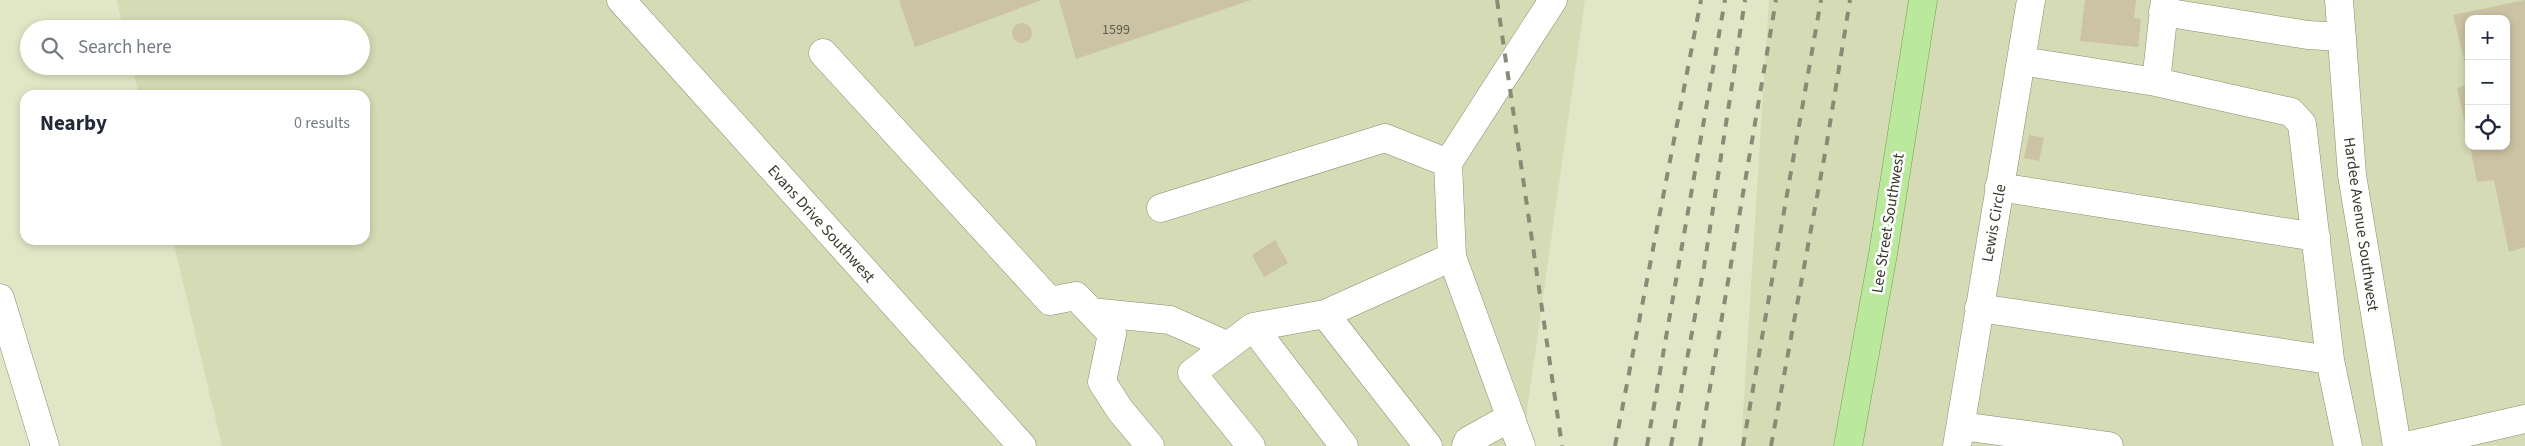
<!DOCTYPE html>
<html lang="en">
<head>
<meta charset="utf-8">
<style>
  :root { --surface:#fff; --page:#f6f6f7; --text:#1f2937; --muted:#747a83; --line:#e0e1e3 }
  body { margin:0; font-family:"Source Sans 3",sans-serif; background:var(--page); color:var(--text) }
  .controls { position:absolute; right:15px; top:15px; display:grid; overflow:hidden; border-radius:10px; box-shadow:0 2px 8px #0003 }
  .controls button { width:45px; height:45px; display:grid; place-items:center; padding:0; border:0; border-bottom:1px solid var(--line); background:var(--surface); color:var(--text); font:25px sans-serif }
  .list { margin:0; padding:0; list-style:none }
  h2 { display:flex; justify-content:space-between; align-items:center; height:65px; margin:0; padding:0 20px; font-size:21px }
  h2 small { font-size:16px; font-weight:400; color:var(--muted) }
  .icon { flex:none; width:28px; height:28px; fill:none; stroke:currentColor; stroke-width:2; stroke-linecap:round; stroke-linejoin:round }
  .map { position:relative; flex:none; width:2525px; height:446px; overflow:hidden }
  .search { position:absolute; background:var(--surface); box-shadow:0 2px 8px #0003; left:20px; top:20px; width:350px; height:55px; display:flex; align-items:center; gap:12px; box-sizing:border-box; padding:0 18px; border-radius:28px; color:var(--muted); font-size:19px }
  .panel { position:absolute; background:var(--surface); box-shadow:0 2px 8px #0003; left:20px; top:90px; width:350px; height:155px; border-radius:15px }
  .map>svg:first-child { display:block }
  .built { fill:#d5dbb4; fill-rule:evenodd }
  .building { fill:#cbc3a3 }
  .lines { fill:none; stroke-linecap:round; stroke-linejoin:round }
  .minor-casing { stroke:#888d6f; stroke-width:29 }
  .major-casing { stroke:#6fa14b; stroke-width:29 }
  .minor { stroke:#fff; stroke-width:28 }
  .major { stroke:#bae89c; stroke-width:28 }
  .rail { stroke:#888c76; stroke-width:4; stroke-dasharray:9 9; stroke-linecap:butt }
  .labels { text-anchor:middle; stroke-width:5; stroke-linejoin:round; paint-order:stroke }
  .number-label { font-size:14px; fill:#5e5d4b }
  .street-label { font-size:16px; fill:#393b2e; stroke:#fff }
</style>
</head>
<body>
<div class="map">
<svg width="2525" height="446" viewBox="0 0 2525 446">
  <rect width="100%" height="100%" fill="#e1e7c6"/>
  <path class="built" d="M117,0h1468l-63,446h-1300l-49,-206h192v-145h-226l-7,-29h229v-37h-238z
    M1769,0h756v446h-784zM2469,19h37v127h-37z"/>
  <path class="building" d="M899,0h143l-127,47z
    M1059,0h192l-175,59z
    M2085,0h51l-2,18 7,1 -3,28 -58,-6z
    M2525,0v247l-16,5 -15,-72 -17,2 -7,-36h36v-127h-37l-1,56 -15,-60z
    M1012 33a10 10 0 1 1 20 0a10 10 0 1 1-20 0Z
    M2469,84v53h-1l-11,-49z
    M2029,135l15,3 -5,23 -15,-3z
    M1275,240l13,23 -24,14 -12,-22z"/>
  <g class="lines">
    <defs>
      <path id="minor" d="M621,0l401,446
        M2165,0l-9,82 135,30 11,12 28,236 18,86
        M2339,0l13,175 45,271
        M2163,12l145,23 34,2
        M823,53l227,248 26,-5 36,38 -10,48 18,28 30,36
        M2021,61l135,21
        M1999,187l317,50
        M1161,208l224,-70 63,25
        M0,298l45,148
        M1979,308l351,52
        M1091,312l79,8 56,25
        M1325,314l103,132
        M1253,327l91,119
        M1961,426l148,20
        M1251,446l-59,-73 61,-46 72,-13 127,-57
        M1466,446l2,-5 43,-24
        M1521,446l-69,-189 -4,-94 105,-163
        M1957,446l74,-446
        M2407,446l118,-27"/>
      <path id="major" d="M1848,446l35,-192 40,-254"/>
    </defs>
    <use href="#minor" class="minor-casing"/>
    <use href="#major" class="major-casing"/>
    <use href="#minor" class="minor"/>
    <use href="#major" class="major"/>
    <path class="rail" d="M1497,0l65,446
      M1615,446l86,-446
      M1647,446l78,-446
      M1671,446l33,-179 41,-267
      M1700,446l76,-446
      M1743,446l78,-446
      M1771,446l55,-298 24,-148"/>
  </g>
  <g class="labels">
    <g class="number-label">
      <text x="1116" y="34">1599</text>
    </g>
    <g class="street-label">
      <text transform="translate(822 223) rotate(48)" y="6">Evans Drive Southwest</text>
      <text transform="translate(1887 223) rotate(-81)" y="6">Lee Street Southwest</text>
      <text transform="translate(1993 223) rotate(-80)" y="6">Lewis Circle</text>
      <text transform="translate(2362 224) rotate(82)" y="6">Hardee Avenue Southwest</text>
    </g>
  </g>
</svg>
<div class="controls">
<button>+</button>
<button>−</button>
<button><svg class="icon" aria-label="locate" viewBox="0 0 24 24"><circle cx="12" cy="12" r="6"/><path d="M12 2v4M12 18v4M2 12h4M18 12h4"/></svg></button>
</div>
<div class="search"><svg class="icon" aria-label="search" viewBox="0 0 24 24"><circle cx="10" cy="10" r="6"/><path d="M15 15l6 6"/></svg>Search here</div>
<section class="panel">
<h2>Nearby<small>0 results</small></h2>
<ul class="list">
</ul>
</section>
</div>
</body>
</html>
